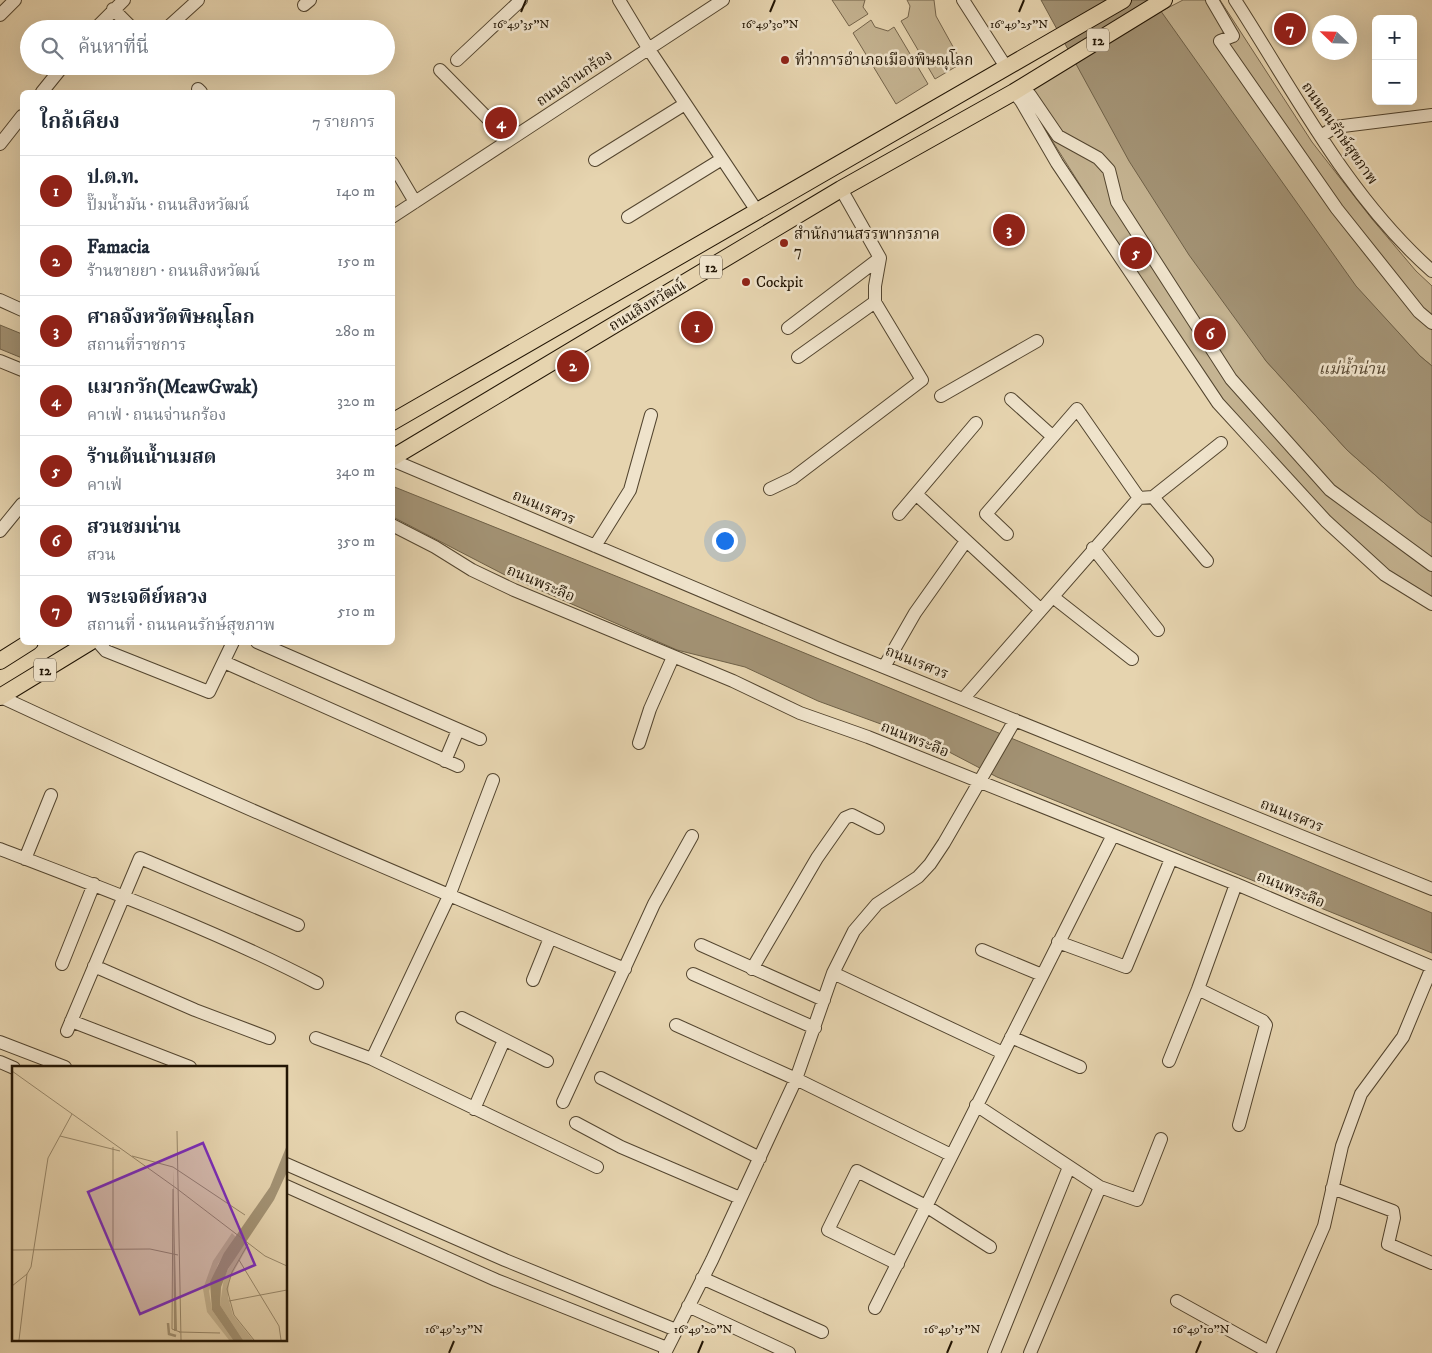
<!DOCTYPE html>
<html lang="th">
<head>
<meta charset="utf-8">
<style>
  :root { --surface:#fff; --page:#f6f6f7; --text:#1f2937; --muted:#747a83; --line:#e0e1e3; --accent:#8f2418 }
  body { margin:0; font-family:"IM FELL DW Pica","Noto Serif Thai",serif; background:var(--page); color:var(--text) }
  .controls { position:absolute; right:15px; top:15px; display:grid; overflow:hidden; border-radius:8px; box-shadow:0 5px 20px #0002 }
  .controls button { width:45px; height:45px; display:grid; place-items:center; padding:0; border:0; border-bottom:1px solid var(--line); background:var(--surface); color:var(--text); font:25px sans-serif }
  .compass { position:absolute; left:1312px; top:15px; width:45px; height:45px; border-radius:50%; background:var(--surface); box-shadow:0 5px 20px #0002; rotate:293deg }
  .you { position:absolute; left:724px; top:540px; width:18px; height:18px; margin:-12px; border:4px solid #fff; border-radius:50%; background:#1a73e8; box-shadow:0 0 0 8px #1a73e833 }
  .badge { display:grid; place-items:center; width:32px; height:32px; border-radius:50%; background:var(--accent); color:#fff; font-size:16px; font-weight:700 }
  .pin { position:absolute; translate:-50% -50%; border:2px solid #fff; box-shadow:0 1px 5px #0006 }
  .list { margin:0; padding:0; list-style:none }
  h2 { display:flex; justify-content:space-between; align-items:center; height:65px; margin:0; padding:0 20px; font-size:21px }
  h2 small { font-size:16px; font-weight:400; color:var(--muted) }
  .list li { display:grid; grid-template-columns:32px 1fr auto; gap:15px; align-items:center; box-sizing:border-box; height:70px; padding:0 20px; border-top:1px solid var(--line) }
  .list b { display:block; font-size:19px; white-space:nowrap }
  .list p { margin:0; font-size:16px; white-space:nowrap; color:var(--muted) }
  .list em { font-size:16px; font-style:normal; color:var(--muted) }
  .icon { flex:none; width:28px; height:28px; fill:none; stroke:currentColor; stroke-width:2; stroke-linecap:round; stroke-linejoin:round }
  .map { position:relative; flex:none; width:1432px; height:1353px; overflow:hidden }
  .search { position:absolute; background:var(--surface); box-shadow:0 5px 20px #0002; left:20px; top:20px; width:375px; height:55px; display:flex; align-items:center; gap:12px; box-sizing:border-box; padding:0 18px; border-radius:28px; color:var(--muted); font-size:19px }
  .panel { position:absolute; background:var(--surface); box-shadow:0 5px 20px #0002; left:20px; top:90px; width:375px; height:555px; border-radius:8px }
  .map>svg:first-child { display:block }
  .green { fill:#c5b492; stroke:#74644b }
  .water { fill:#a39375; stroke:#6f6148 }
  .lines { fill:none; stroke-linecap:round; stroke-linejoin:round }
  .minor-casing { stroke:#53452f; stroke-width:14 }
  .major-casing { stroke:#221504; stroke-width:18 }
  .minor { stroke:#efe3cb; stroke-width:12 }
  .major { stroke:#e6d4af; stroke-width:16 }
  .ticks { fill:none; stroke:#221504; stroke-width:2 }
  .poi-dot { fill:#8f2418; stroke:#efe3cb; stroke-width:2 }
  .labels { text-anchor:middle; stroke-width:5; stroke-linejoin:round; paint-order:stroke }
  .shield { fill:#efe3cb; stroke:#605340; stroke-width:1 }
  .shield-label { font-size:14px; font-weight:bold; fill:#221504 }
  .poi-label { font-size:15px; fill:#221504; stroke:#efe3cb; text-anchor:start }
  .street-label { font-size:15px; fill:#221504; stroke:#efe3cb }
  .water-label { font-size:16px; font-style:italic; fill:#564731; stroke:#efe3cb }
  .inset-river { fill:none; stroke:#a39375; stroke-width:2.5 }
  .inset-road { fill:none; stroke:#98886b; stroke-width:1 }
  .view { fill:#7b2cbf; fill-opacity:0.15; stroke:#7b2cbf; stroke-width:2.5 }
  .inset-edge { fill:none; stroke:#221504; stroke-width:2.5 }
  .ticks-label { font-size:12px; text-anchor:middle; fill:#221504; stroke:#efe3cb; stroke-width:5; stroke-linejoin:round; paint-order:stroke }
</style>
</head>
<body>
<div class="map">
<svg width="1432" height="1353" viewBox="0 0 1432 1353">
  <rect width="100%" height="100%" fill="#e6d4af"/>
  <filter id="stains"><feTurbulence type="fractalNoise" baseFrequency=".004" numOctaves="4"/><feColorMatrix values="0 0 0 0 .2 0 0 0 0 .09 0 0 0 0 .02 0 0 0 .5 -.17"/></filter>
  <radialGradient id="worn" r=".72"><stop offset=".6" stop-color="#630" stop-opacity="0"/><stop offset="1" stop-color="#630" stop-opacity=".3"/></radialGradient>
  <path class="green" d="M832,0h33l-2,7 5,7 -19,12z
    M907,0h27l2,16 26,47 -27,16 -34,-58 7,-4 2,-11z
    M1183,0h37l92,142 60,77 44,52 16,15v80l-12,-10 -75,-80 -191,-261z
    M871,20l4,7 13,4 6,-4 34,57 -32,20 -43,-71z
    M1076,63l190,298 81,89 73,65 12,8v81l-53,-34 -161,-167 -196,-310z"/>
  <path class="water" d="M1041,0h112l203,286 64,70 12,10v157l-12,-8 -73,-65 -81,-89 -77,-106 -60,-94z
    M0,325l22,9v24l-22,-9z
    M392,486c349,139 694,283 1040,427v40l-435,-176 -67,-35 -112,-41 -73,-34 -68,-17 -174,-76 -110,-57z"/>
  <g class="lines">
    <defs>
      <path id="minor" d="M619,0l29,48 109,163
        M963,0l43,67
        M1212,0l21,36 -13,5 117,168 82,103 13,11
        M1235,0c60,93 113,197 197,271
        M304,5l6,-5
        M113,9l20,20
        M0,15l15,-15
        M95,29l29,-29
        M166,29l32,-29
        M457,60l64,-60
        M440,70l69,70
        M198,89l3,3
        M42,92l21,-26
        M1014,92l7,9 36,62 161,240 108,118 59,54 47,29
        M1021,101l9,-6 28,41 40,22 11,12 8,32 114,177 99,111 102,75
        M1321,136l14,-9 97,-12
        M0,144l22,-28
        M595,160l90,-56
        M392,163l23,39
        M392,217l331,-217
        M628,217l94,-58
        M0,300l22,10
        M788,328l92,-70
        M798,357l77,-55
        M0,361l22,9
        M941,396l96,-55
        M1011,399l41,37
        M392,460l447,189 593,240
        M770,489l23,-11 129,-98 -47,-78v-16l5,-28 -39,-69
        M916,494l125,116
        M1153,497l54,64
        M899,514l77,-91
        M392,525l43,22 37,23 42,20 219,91 67,32 68,24 368,147 196,83
        M0,531l22,-27
        M1007,534l-21,-20 91,-105 62,89
        M595,546l35,-56 21,-75
        M1093,548l65,82
        M1053,597l79,62
        M98,642l8,9 103,41 24,-50
        M257,642l223,97
        M224,662l234,104
        M884,667l31,-54 51,-72
        M1,697c206,96 415,185 624,272
        M964,698l175,-200 14,-1 68,-54
        M639,743l11,-34 23,-52
        M445,761l13,-31
        M0,849c107,41 215,81 317,134
        M25,859l26,-64
        M1058,942l68,25 45,-108
        M701,945l123,55
        M982,950l60,25
        M62,964l32,-80
        M94,966l101,44 74,28
        M752,969l65,-111 28,-40 7,-3 26,13
        M833,973l170,80
        M693,974l122,54
        M533,980l17,-42
        M1198,989l65,32 3,4 -27,100
        M462,1018l85,43
        M71,1021l119,46
        M676,1025l120,54 155,76
        M67,1031l73,-173 158,67
        M1011,1037l69,30
        M316,1038l56,21 225,108
        M0,1042l65,25
        M372,1059l77,-163 44,-116
        M1169,1061l29,-72 38,-105
        M0,1062l14,6
        M601,1078l159,80
        M563,1102l91,-198 38,-68
        M976,1105l124,82 37,13 24,-61
        M474,1109l30,-69
        M576,1123l45,24 119,51
        M286,1164l219,96 171,70
        M286,1186l210,94 171,68
        M1332,1188l61,23 1,7 -6,26 44,19
        M898,1264l-70,-34 29,-59 69,35 64,41
        M702,1278l120,54
        M1177,1301l92,51
        M688,1306l101,47
        M875,1308l238,-473
        M665,1353l47,-93 84,-181 37,-106 21,-42 23,-27 41,-27 12,-13 14,-21 71,-123
        M994,1353l75,-186
        M1030,1353l70,-166
        M1269,1353l55,-127 18,-80 19,-52 42,-57 29,-70"/>
      <path id="major" d="M392,422l731,-422
        M392,458l449,-269 173,-97 150,-92
        M0,661l30,-19
        M0,697l90,-55"/>
    </defs>
    <use href="#minor" class="minor-casing"/>
    <use href="#major" class="major-casing"/>
    <use href="#minor" class="minor"/>
    <use href="#major" class="major"/>
  </g>
  <path class="ticks" d="M521,12l5,-12M770,12l5,-12M1019,12l5,-12M449,1353l5,-12M698,1353l5,-12M947,1353l5,-12M1196,1353l5,-12"/>
  <g class="poi-dot">
    <circle cx="785" cy="60" r="5"/>
    <circle cx="784" cy="243" r="5"/>
    <circle cx="746" cy="282" r="5"/>
  </g>
  <g class="labels">
    <g class="shield">
      <rect x="1087" y="28.5" width="22" height="23" rx="4"/>
      <rect x="700" y="255.5" width="22" height="23" rx="4"/>
      <rect x="34" y="658.5" width="22" height="23" rx="4"/>
    </g>
    <g class="shield-label">
      <text x="1098" y="45">12</text>
      <text x="711" y="272">12</text>
      <text x="45" y="675">12</text>
    </g>
    <g class="poi-label">
      <text x="795" y="65">ที่ว่าการอำเภอเมืองพิษณุโลก</text>
      <text x="794" y="239">สำนักงานสรรพากรภาค<tspan x="794" dy="17">7</tspan></text>
      <text x="756" y="287">Cockpit</text>
    </g>
    <g class="street-label">
      <text transform="translate(574 78) rotate(-34)" y="5">ถนนจ่านกร้อง</text>
      <text transform="translate(1340 133) rotate(55)" y="5">ถนนคนรักษ์สุขภาพ</text>
      <text transform="translate(647 305) rotate(-31)" y="5">ถนนสิงหวัฒน์</text>
      <text transform="translate(544 507) rotate(23)" y="5">ถนนเรศวร</text>
      <text transform="translate(541 583) rotate(23)" y="5">ถนนพระลือ</text>
      <text transform="translate(917 662) rotate(22)" y="5">ถนนเรศวร</text>
      <text transform="translate(915 739) rotate(22)" y="5">ถนนพระลือ</text>
      <text transform="translate(1292 815) rotate(22)" y="5">ถนนเรศวร</text>
      <text transform="translate(1291 889) rotate(23)" y="5">ถนนพระลือ</text>
    </g>
    <g class="water-label">
      <text x="1352" y="374">แม่น้ำน่าน</text>
    </g>
  </g>
  <g transform="translate(12 1066)">
    <rect width="275" height="275" fill="#e6d4af"/>
    <path d="M220,167l4,4 -18,27 -9,27 3,19 21,30h-4l-22,-28 -4,-23 10,-28zM231,176l5,4 -19,34 -1,17 5,18 20,25h-10l-23,-35 4,-28z" fill="#c5b492"/>
    <path d="M275,79v27l-13,28 -46,69 -7,18 -1,18 23,35h-10l-21,-30 -2,-28 14,-29 46,-66zM161,103l4,161 -3,1 -1,-147z" fill="#a39375"/>
    <path class="inset-river" d="M156,257l1,11 7,2"/>
    <path class="inset-road" d="M0,5l164,117 89,68 22,10M165,65l4,209M48,70l60,15M120,90l41,11 72,48M161,123l-1,140 8,3M236,178l-16,28 -5,17 7,26 20,25M101,183v-102M0,184l138,-1 28,6M227,194l40,66 2,14M0,220l15,-12 4,-7 17,-109 24,-44M217,235l58,-11M167,266l41,1M7,274l8,-66"/>
    <path class="view" d="M191,77l52,122 -115,49 -52,-122z"/>
    <rect width="275" height="275" class="inset-edge"/>
  </g>
  <g class="ticks-label">
    <text x="521" y="28">16°49'35"N</text>
    <text x="770" y="28">16°49'30"N</text>
    <text x="1019" y="28">16°49'25"N</text>
    <text x="454" y="1333">16°49'25"N</text>
    <text x="703" y="1333">16°49'20"N</text>
    <text x="952" y="1333">16°49'15"N</text>
    <text x="1201" y="1333">16°49'10"N</text>
  </g>
  <rect width="100%" height="100%" filter="url(#stains)"/>
  <rect width="100%" height="100%" fill="url(#worn)"/>
</svg>
<div class="controls">
<button>+</button>
<button>−</button>
</div>
<svg class="compass" viewBox="-18 -18 36 36"><path d="M0-13l5 13h-10z" fill="#e53935"/><path d="M0 13l5-13h-10z" fill="#747a83"/></svg>
<div class="you"></div>
<div class="pin badge" style="left:697px;top:327px">1</div>
<div class="pin badge" style="left:573px;top:366px">2</div>
<div class="pin badge" style="left:1009px;top:230px">3</div>
<div class="pin badge" style="left:501px;top:123px">4</div>
<div class="pin badge" style="left:1136px;top:253px">5</div>
<div class="pin badge" style="left:1210px;top:334px">6</div>
<div class="pin badge" style="left:1290px;top:29px">7</div>
<div class="search"><svg class="icon" aria-label="search" viewBox="0 0 24 24"><circle cx="10" cy="10" r="6"/><path d="M15 15l6 6"/></svg>ค้นหาที่นี่</div>
<section class="panel">
<h2>ใกล้เคียง<small>7 รายการ</small></h2>
<ul class="list">
<li><span class="badge">1</span><div><b>ป.ต.ท.</b><p>ปั๊มน้ำมัน · ถนนสิงหวัฒน์</p></div><em>140 m</em></li>
<li><span class="badge">2</span><div><b>Famacia</b><p>ร้านขายยา · ถนนสิงหวัฒน์</p></div><em>150 m</em></li>
<li><span class="badge">3</span><div><b>ศาลจังหวัดพิษณุโลก</b><p>สถานที่ราชการ</p></div><em>280 m</em></li>
<li><span class="badge">4</span><div><b>แมวกวัก(MeawGwak)</b><p>คาเฟ่ · ถนนจ่านกร้อง</p></div><em>320 m</em></li>
<li><span class="badge">5</span><div><b>ร้านต้นน้ำนมสด</b><p>คาเฟ่</p></div><em>340 m</em></li>
<li><span class="badge">6</span><div><b>สวนชมน่าน</b><p>สวน</p></div><em>350 m</em></li>
<li><span class="badge">7</span><div><b>พระเจดีย์หลวง</b><p>สถานที่ · ถนนคนรักษ์สุขภาพ</p></div><em>510 m</em></li>
</ul>
</section>
</div>
</body>
</html>
